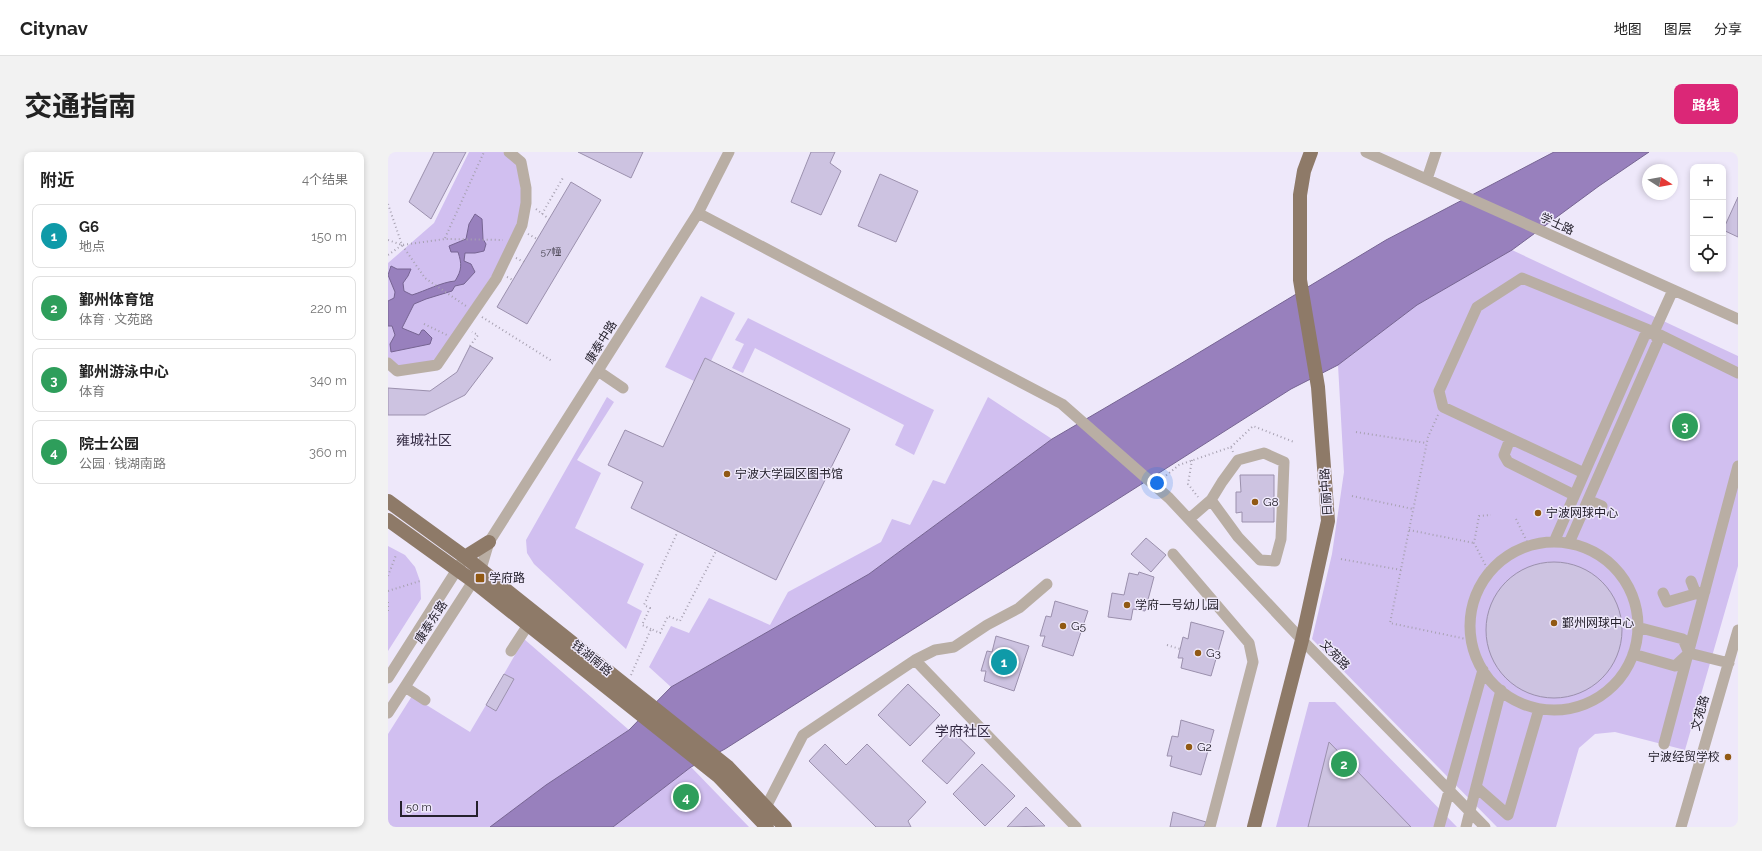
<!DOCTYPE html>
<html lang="zh">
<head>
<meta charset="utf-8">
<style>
  :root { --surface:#fff; --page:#f2f2f2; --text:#222; --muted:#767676; --line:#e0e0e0; --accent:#db2777 }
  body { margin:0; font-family:Raleway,"Noto Sans SC",sans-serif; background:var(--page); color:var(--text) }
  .controls { position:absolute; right:12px; top:12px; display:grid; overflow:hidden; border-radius:8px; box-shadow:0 2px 6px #0003 }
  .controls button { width:36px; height:36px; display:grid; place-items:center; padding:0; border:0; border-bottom:1px solid var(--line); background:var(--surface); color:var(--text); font:20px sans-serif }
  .compass { position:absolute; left:1254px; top:12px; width:36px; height:36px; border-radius:50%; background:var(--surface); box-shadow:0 2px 6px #0003; rotate:101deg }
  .scale { position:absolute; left:12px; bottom:10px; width:78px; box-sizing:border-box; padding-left:4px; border:2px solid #25212c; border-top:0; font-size:11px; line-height:14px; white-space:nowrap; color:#25212c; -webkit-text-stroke:3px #eee8fa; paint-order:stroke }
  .you { position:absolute; left:769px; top:331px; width:14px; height:14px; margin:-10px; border:3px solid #fff; border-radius:50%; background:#1a73e8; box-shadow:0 0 0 6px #1a73e833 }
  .badge { display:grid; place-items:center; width:26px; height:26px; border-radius:50%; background:var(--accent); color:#fff; font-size:13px; font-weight:700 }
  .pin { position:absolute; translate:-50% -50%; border:2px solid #fff; box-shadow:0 1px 4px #0006 }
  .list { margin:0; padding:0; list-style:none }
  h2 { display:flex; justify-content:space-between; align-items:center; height:52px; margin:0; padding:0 16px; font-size:17px }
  h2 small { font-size:13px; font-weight:400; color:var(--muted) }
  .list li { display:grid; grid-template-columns:26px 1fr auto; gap:12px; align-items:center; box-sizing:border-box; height:64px; margin:0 8px 8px; padding:0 8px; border:1px solid var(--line); border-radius:8px }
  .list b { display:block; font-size:15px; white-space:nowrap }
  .list p { margin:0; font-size:13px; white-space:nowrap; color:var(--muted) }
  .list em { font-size:13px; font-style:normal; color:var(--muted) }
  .icon { flex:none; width:22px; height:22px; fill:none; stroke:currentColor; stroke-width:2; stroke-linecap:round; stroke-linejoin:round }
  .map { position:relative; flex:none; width:1350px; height:675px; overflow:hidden; border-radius:8px }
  header { display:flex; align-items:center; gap:24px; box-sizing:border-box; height:56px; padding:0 20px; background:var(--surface); border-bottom:1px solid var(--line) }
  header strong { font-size:19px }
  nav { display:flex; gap:22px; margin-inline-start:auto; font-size:14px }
  .intro { display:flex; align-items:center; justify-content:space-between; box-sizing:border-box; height:96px; padding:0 24px }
  h1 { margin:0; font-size:28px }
  .button { padding:10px 18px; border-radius:8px; background:var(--accent); color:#fff; font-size:14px; font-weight:700 }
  main { display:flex; gap:24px; padding:0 24px }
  aside { flex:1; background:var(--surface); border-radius:8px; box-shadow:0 2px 6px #0003 }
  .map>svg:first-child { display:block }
  .green { fill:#d1bff0 }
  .water { fill:#9880bd; stroke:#766492 }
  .building { fill:#cdc3e1; stroke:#9b90ad }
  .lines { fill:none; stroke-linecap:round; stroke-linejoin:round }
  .path { stroke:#a7a1b1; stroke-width:2; stroke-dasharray:1 3; stroke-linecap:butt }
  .minor { stroke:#b9aea4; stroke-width:11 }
  .major { stroke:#8e7a68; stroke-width:14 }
  .poi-dot { fill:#915913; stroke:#eee8fa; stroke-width:1.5 }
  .labels { text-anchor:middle; stroke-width:3; stroke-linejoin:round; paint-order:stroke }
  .number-label { font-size:10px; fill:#4f4a59 }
  .street-label { font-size:12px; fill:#25212c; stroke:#eee8fa }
  .poi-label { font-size:12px; fill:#25212c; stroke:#eee8fa; text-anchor:start }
  .quarter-label { font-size:14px; fill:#322941; stroke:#eee8fa }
</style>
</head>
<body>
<header>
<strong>Citynav</strong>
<nav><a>地图</a><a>图层</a><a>分享</a></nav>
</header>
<div class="intro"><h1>交通指南</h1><a class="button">路线</a></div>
<main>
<aside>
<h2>附近<small>4个结果</small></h2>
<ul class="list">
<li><span class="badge" style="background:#0f9aa8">1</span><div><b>G6</b><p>地点</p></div><em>150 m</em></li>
<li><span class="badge" style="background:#2e9e5b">2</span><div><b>鄞州体育馆</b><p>体育 · 文苑路</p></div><em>220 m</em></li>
<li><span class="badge" style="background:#2e9e5b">3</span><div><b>鄞州游泳中心</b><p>体育</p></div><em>340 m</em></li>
<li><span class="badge" style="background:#2e9e5b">4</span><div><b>院士公园</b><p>公园 · 钱湖南路</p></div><em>360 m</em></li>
</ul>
</aside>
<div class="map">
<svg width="1350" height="675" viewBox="0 0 1350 675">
  <rect width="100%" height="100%" fill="#eee8fa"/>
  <path class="green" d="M81,0h34l14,12 6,38 -5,23 -23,46 -61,91 -37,5 -9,-9v-95l46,-40z
    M1124,98l226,106v210l-53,184 -70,-18 -20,2 -16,14 -23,79h-59l-185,-188 20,-85 12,-82 -6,-107 79,-60z
    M313,144l34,17 -24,48 -6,-3 -11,23 -29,-14z
    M360,166l186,92 -20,45 -19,-10 9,-20 -149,-77 -12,25 -11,-5 12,-24 -9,-4z
    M219,245l7,5 -37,58 24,13 -26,55 69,36 -17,39 15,8 -16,38 -92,-85 -7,-11 -1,-13z
    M600,245l64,42 -183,135 -198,113 -22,-20 22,-41 18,7 20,-35 61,27 18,-33 93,-50 11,-23 18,6 23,-45 12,4z
    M0,394l17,9 10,12 5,14 1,18 -33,52z
    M136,487l105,91 -83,55 -56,42h-102v-93l24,-38 58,36 16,-27 10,6 18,-32 -10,-5z
    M921,550h26l122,125h-181z
    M303,615l58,60h-136z"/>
  <path class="water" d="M1166,0h95l-50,34 -87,64 -95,55 -79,60 -47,24 -566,360 -34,18 -78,60h-123l56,-42 83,-55 42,-43 198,-113 183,-135 123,-72 211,-127z
    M87,62l7,5 1,20 3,5 -2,7 -9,2h-10l-1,8 7,3 4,8 -11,12 -9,2 -3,5 -26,8 -12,5 -12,24 17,7 3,-5h2l8,8 -2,6 -39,8 -1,-8 5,-9 -3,-9h-4v-25l6,-3 1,-6 -7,-17 3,-9 6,3h14l-3,7 -5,7 1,8 8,4c13,-4 30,-13 43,-14 7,-11 7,-17 3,-29h-7l-2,-6 17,-7 3,-15z"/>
  <path class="building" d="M46,0h32l-35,67 -22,-17z
    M190,0h65l-12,26z
    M423,0h24l-5,11 11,8 -20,44 -30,-13z
    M492,22l38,17 -22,51 -38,-16z
    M183,30l30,18 -74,124 -30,-17z
    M1350,45v40l-15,-7z
    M82,194l23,12 -28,37 -40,20h-37v-27l42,3 27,-19z
    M317,206l145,71 -74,151 -145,-72 12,-26 -35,-17 17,-35 38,17z
    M852,323h34v47h-32v-10l-6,1v-21h5z
    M758,386l20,17 -15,17 -20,-18z
    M1098 478a68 68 0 1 1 136 0a68 68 0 1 1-136 0Z
    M751,420l15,5 -9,34 -12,-2 -2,11 -23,-3 4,-24 12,2 5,-22 9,2z
    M667,449l33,10 -15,45 -31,-10 3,-10h-5l6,-20 5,1z
    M803,470l33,9 -13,45 -30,-8 2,-10h-5l5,-21 5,2z
    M608,484l33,10 -15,45 -30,-10 2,-10h-5l6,-20 5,1z
    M116,522l10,5 -18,32 -10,-6z
    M520,532l32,31 -30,31 -32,-31z
    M793,568l33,10 -13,45 -31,-9 2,-10h-5l5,-20 6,1z
    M563,578l24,23 -28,31 -25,-23z
    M941,590l82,85h-103z
    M437,592l21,21 21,-21 59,58 -18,19 3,6h-35l-67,-66z
    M594,612l33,32 -30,30 -32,-32z
    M638,655l19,19 -38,1z
    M785,660l33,10 -2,5h-34z"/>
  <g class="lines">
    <path class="path" d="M0,52l14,41 23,33 41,28
      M148,57l13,10
      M154,62l22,-38
      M140,82l9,5
      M57,86l39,-86
      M0,88l14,5 43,-6 58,1
      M0,103l14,-10
      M128,106l8,4
      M119,125l6,3
      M94,165l70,44
      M36,172l23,11
      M82,194l8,-11 -6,-3
      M1050,263l-10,22 -38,186 81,17
      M968,280l70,11
      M843,295l22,-21 41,16
      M804,308l-4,24 10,13
      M775,326l16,-13 52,-18 2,5
      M964,344l61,13
      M1128,367l13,27
      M1021,378l65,13
      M953,407l60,11
      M1101,420l-15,-29 5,-27 12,-1
      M0,424l8,-21
      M0,439l32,-10
      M0,450v9
      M263,477l-9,-4 8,-17 -6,-3 34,-74
      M779,493l13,4
      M243,523l20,-46 9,4 8,-17 12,5 36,-70"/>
    <path class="minor" d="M978,0l372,167
      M1039,27l9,-27
      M310,61l364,191 107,94 133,142 183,187
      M1266,180l19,-42
      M0,211l9,8 40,-6 59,-86 26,-54 4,-22v-15l-5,-26 -12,-10
      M210,219l25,17
      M1122,287l-6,16 4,7 66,33
      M1196,321l-141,-66 -4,-16 38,-84 45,-29 132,54 84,41
      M1200,348l14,6
      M801,367l22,-19 11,-18 16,-22 26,-7 20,9 -3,77 -6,22 -15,-1 -22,-23 -27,-37
      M1166,390l91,-207 9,-3 4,9 -89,202
      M1082 474a84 84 0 1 1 168 0a84 84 0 1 1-168 0Z
      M785,402l76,89 4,19 -43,165
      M1303,429l5,13
      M1275,441l4,9 38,-11
      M123,499l17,-26
      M1301,501l40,10
      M1245,502l42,12 14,-13 -6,-14 -46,-12
      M527,508l20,-10 19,-3 33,-22 32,-17 28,-24
      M0,526l77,-121
      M17,535l20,13
      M1113,538l-25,97 32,28 31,-106
      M0,561l93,-144 8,-27 209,-329 31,-61
      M1276,592l74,-278
      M378,655l37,-72 112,-75 161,167
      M1051,675l44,-157
      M1078,675l10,-40
      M1293,675l57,-197"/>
    <path class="major" d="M0,349l77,56 263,210 57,60
      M0,368l85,61 245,195 49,51
      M77,405l24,-15
      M866,675l48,-187 26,-119 -10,-134 -18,-107v-85l4,-24 7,-19"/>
  </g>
  <g class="poi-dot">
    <circle cx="339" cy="322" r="4"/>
    <circle cx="867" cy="350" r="4"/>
    <circle cx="1150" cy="361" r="4"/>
    <rect x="87" y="421" width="10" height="10" rx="2"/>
    <circle cx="739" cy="453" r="4"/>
    <circle cx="1166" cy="471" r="4"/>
    <circle cx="675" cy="474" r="4"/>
    <circle cx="810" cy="501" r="4"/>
    <circle cx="801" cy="595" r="4"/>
    <circle cx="1340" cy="605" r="4"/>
  </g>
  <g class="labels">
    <g class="number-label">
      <text x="163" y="103">57幢</text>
    </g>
    <g class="street-label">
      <text transform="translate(1169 72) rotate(24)" y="4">学士路</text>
      <text transform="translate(213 190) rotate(-58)" y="4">康泰中路</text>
      <text transform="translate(938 340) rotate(-94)" y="4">日丽中路</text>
      <text transform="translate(43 470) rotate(-57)" y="4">康泰东路</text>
      <text transform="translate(947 503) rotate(46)" y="4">文苑路</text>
      <text transform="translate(204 506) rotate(39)" y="4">钱湖南路</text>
      <text transform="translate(1312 561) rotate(-74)" y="4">文苑路</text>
    </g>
    <g class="poi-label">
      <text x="347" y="326">宁波大学园区图书馆</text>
      <text x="875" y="354">G8</text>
      <text x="1158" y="365">宁波网球中心</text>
      <text x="101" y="430">学府路</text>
      <text x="747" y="457">学府一号幼儿园</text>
      <text x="1174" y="475">鄞州网球中心</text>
      <text x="683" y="478">G5</text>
      <text x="818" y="505">G3</text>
      <text x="809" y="599">G2</text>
      <text x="1332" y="609" text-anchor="end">宁波经贸学校</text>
    </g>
    <g class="quarter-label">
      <text x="36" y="293">雍城社区</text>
      <text x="575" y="584">学府社区</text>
    </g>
  </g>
</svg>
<div class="controls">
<button>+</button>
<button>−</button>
<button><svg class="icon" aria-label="locate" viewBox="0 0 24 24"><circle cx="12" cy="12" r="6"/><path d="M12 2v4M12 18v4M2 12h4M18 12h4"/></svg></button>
</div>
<svg class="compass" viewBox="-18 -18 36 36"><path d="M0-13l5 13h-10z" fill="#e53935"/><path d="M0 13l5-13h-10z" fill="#767676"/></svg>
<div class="scale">50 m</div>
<div class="you"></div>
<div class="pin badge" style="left:616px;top:510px;background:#0f9aa8">1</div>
<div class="pin badge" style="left:956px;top:612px;background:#2e9e5b">2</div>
<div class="pin badge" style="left:1297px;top:274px;background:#2e9e5b">3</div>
<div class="pin badge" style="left:298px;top:645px;background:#2e9e5b">4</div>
</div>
</main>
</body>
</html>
